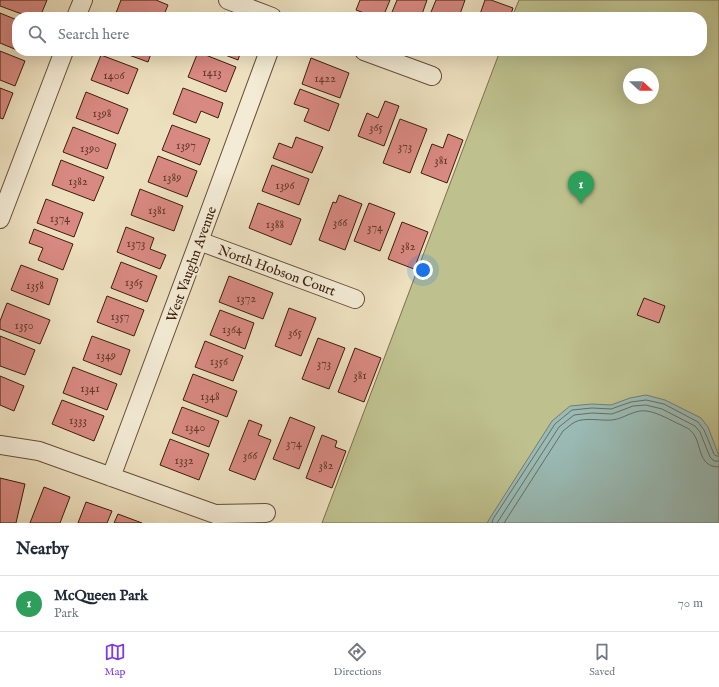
<!DOCTYPE html>
<html lang="en">
<head>
<meta charset="utf-8">
<style>
  :root { --surface:#fff; --page:#f2f2f3; --text:#1f2937; --muted:#747a83; --line:#e0e1e3; --accent:#7c3aed }
  body { margin:0; font-family:"IM FELL English",serif; background:var(--page); color:var(--text) }
  .compass { position:absolute; left:623px; top:68px; width:36px; height:36px; border-radius:50%; background:var(--surface); box-shadow:0 4px 16px #0002; rotate:111deg }
  .you { position:absolute; left:423px; top:270px; width:14px; height:14px; margin:-10px; border:3px solid #fff; border-radius:50%; background:#1a73e8; box-shadow:0 0 0 6px #1a73e833 }
  .badge { display:grid; place-items:center; width:26px; height:26px; border-radius:50%; background:var(--accent); color:#fff; font-size:13px; font-weight:700 }
  .pin { position:absolute; translate:-50% -33px; filter:drop-shadow(0 1px 2px #0008) }
  .pin::after { content:''; position:absolute; top:21px; width:14px; height:12px; background:inherit; clip-path:polygon(0 0,100% 0,50% 100%) }
  .list { margin:0; padding:0; list-style:none }
  h2 { display:flex; justify-content:space-between; align-items:center; height:52px; margin:0; padding:0 16px; font-size:17px }
  h2 small { font-size:13px; font-weight:400; color:var(--muted) }
  .list li { display:grid; grid-template-columns:26px 1fr auto; gap:12px; align-items:center; box-sizing:border-box; height:56px; padding:0 16px; border-top:1px solid var(--line) }
  .list b { display:block; font-size:15px; white-space:nowrap }
  .list p { margin:0; font-size:13px; white-space:nowrap; color:var(--muted) }
  .list em { font-size:13px; font-style:normal; color:var(--muted) }
  .icon { flex:none; width:22px; height:22px; fill:none; stroke:currentColor; stroke-width:2; stroke-linecap:round; stroke-linejoin:round }
  .map { position:relative; flex:none; width:719px; height:523px; overflow:hidden }
  .search { position:absolute; background:var(--surface); box-shadow:0 4px 16px #0002; left:12px; right:12px; top:12px; height:44px; display:flex; align-items:center; gap:10px; box-sizing:border-box; padding:0 14px; border-radius:16px; color:var(--muted); font-size:15px }
  .sheet { height:108px; background:var(--surface) }
  nav { display:flex; justify-content:space-around; align-items:center; box-sizing:border-box; height:56px; border-top:1px solid var(--line); background:var(--surface); font-size:11px; color:var(--muted) }
  nav a { display:grid; justify-items:center; gap:2px }
  nav .on { color:var(--accent) }
  .map>svg:first-child { display:block }
  .green { fill:#bec18e; stroke:#7d704c; fill-rule:evenodd }
  .water { fill:#9abcb6; stroke:#747d72 }
  .lines { fill:none; stroke-linecap:round; stroke-linejoin:round }
  .shore { stroke:#6b6d60; stroke-width:1 }
  .building { fill:#d88981; stroke:#3c1e0b }
  .minor-casing { stroke:#684e38; stroke-width:20 }
  .minor { stroke:#f3ebd5; stroke-width:18 }
  .labels { text-anchor:middle; stroke-width:4; stroke-linejoin:round; paint-order:stroke }
  .number-label { font-size:12px; fill:#633928 }
  .street-label { font-size:14px; fill:#3c1e0b; stroke:#f3ebd5 }
</style>
</head>
<body>
<div class="map">
<svg width="719" height="523" viewBox="0 0 719 523">
  <rect width="100%" height="100%" fill="#ede0bf"/>
  <filter id="stains"><feTurbulence type="fractalNoise" baseFrequency=".005" numOctaves="4"/><feColorMatrix values="0 0 0 0 .2 0 0 0 0 .09 0 0 0 0 .02 0 0 0 .5 -.17"/></filter>
  <radialGradient id="worn" r=".72"><stop offset=".6" stop-color="#630" stop-opacity="0"/><stop offset="1" stop-color="#630" stop-opacity=".3"/></radialGradient>
  <path class="green" d="M519,0h200v523h-397l178,-472h202v-34h-190zM629,74h24v24h-24z"/>
  <path class="water" d="M646,395l19,5 36,18 7,9 11,29v67h-232l3,-5 62,-97 18,-15 22,-2 19,1 19,-7z"/>
  <g class="lines">
    <path class="shore" d="M492,523l1,-4 62,-95 17,-14 20,-2 19,1 20,-7 15,-2 18,4 34,18 6,8 10,24 2,2h3
      M497,523l62,-96 15,-12 18,-2 20,1 21,-8 13,-1 16,4 33,17 5,6 10,25 4,4h5
      M504,523l59,-92c4,-3 8,-7 12,-9 9,-5 27,-1 37,-2 12,-1 22,-11 35,-9 12,2 23,9 34,14 3,2 8,3 10,6 12,11 5,36 28,36"/>
  </g>
  <path class="building" d="M0,0h47l-7,17h-10l-30,-11z
    M121,0h35l12,5 -5,12h-37l-10,-4z
    M360,0h30l-7,17h-8l-19,-7z
    M397,0h30l-6,17h-31z
    M436,0h29l-6,17h-30z
    M485,0h6l22,8 -3,9h-31z
    M0,13l17,7v30l-17,-7z
    M0,51l25,10 -10,25 -15,-6z
    M118,51h34l-4,11z
    M215,51h26l-3,9z
    M198,52l38,15 -10,25 -38,-15z
    M101,55l37,14 -10,25 -37,-14z
    M311,58l38,15 -9,25 -38,-14z
    M0,88l13,5 -10,26 -3,-1z
    M183,88l40,15 -5,15 -17,-7 -5,12 -23,-9z
    M300,89l39,15 -10,27 -25,-10 5,-12 -15,-5z
    M86,92l42,17 -10,25 -42,-16z
    M385,101l14,5 -15,40 -26,-10 9,-23 11,5z
    M400,119l27,10 -17,44 -27,-10z
    M172,125l38,14 -10,26 -38,-15z
    M73,127l43,17 -9,25 -44,-17z
    M448,134l15,6 -16,43 -26,-10 11,-29 11,4z
    M296,137l27,10 -11,26 -39,-15 6,-15 13,5z
    M158,156l39,15 -10,26 -39,-15z
    M61,160l43,17 -10,24 -42,-16z
    M272,165l37,14 -10,26 -37,-14z
    M140,189l43,17 -9,25 -43,-16z
    M339,195l23,9 -17,46 -26,-10 14,-38 3,1z
    M46,199l37,14 -9,24 -37,-14z
    M258,203l43,16 -10,26 -42,-17z
    M369,203l26,10 -15,38 -26,-10z
    M402,222l26,10 -14,37 -26,-10z
    M126,227l28,11 -4,11 16,6 -6,14 -43,-17z
    M34,229l39,15 -10,26 -25,-10 5,-12 -14,-5z
    M121,262l36,14 -10,26 -36,-14z
    M21,265l37,14 -9,26 -38,-15z
    M229,276l44,17 -10,26 -44,-17z
    M107,296l37,14 -10,26 -37,-14z
    M644,298l21,8 -6,17 -22,-8z
    M7,303l43,17 -10,24 -40,-15v-8z
    M289,308l27,10 -15,38 -26,-10z
    M220,310l34,13 -9,26 -35,-14z
    M0,336l35,14 -10,25 -25,-9z
    M92,336l38,14 -9,25 -38,-15z
    M318,338l27,10 -16,41 -27,-10z
    M205,341l38,15 -10,25 -38,-14z
    M355,348l26,10 -17,44 -26,-10z
    M73,367l44,17 -10,26 -44,-17z
    M193,374l44,17 -10,26 -44,-17z
    M0,376l24,10 -10,25 -14,-6z
    M62,400l42,16 -10,25 -42,-17z
    M182,407l37,14 -10,26 -37,-14z
    M290,417l25,10 -16,42 -26,-10z
    M249,420l13,5 -4,10 13,5 -16,40 -26,-10z
    M322,435l15,6 -2,6 11,4 -14,37 -26,-10z
    M170,439l39,15 -10,26 -39,-15z
    M0,478l25,6 -9,39h-16z
    M44,487l26,10 -10,26h-30z
    M86,502l26,9 -5,12h-29z
    M118,514l24,9h-28z"/>
  <g class="lines">
    <defs>
      <path id="minor" d="M228,0l44,17
        M76,17l7,-17
        M364,51l68,25
        M0,219l64,-168
        M199,241l156,58
        M0,445l39,6 176,63 51,-1
        M111,477l88,-236 70,-190"/>
    </defs>
    <use href="#minor" class="minor-casing"/>
    <use href="#minor" class="minor"/>
  </g>
  <g class="labels">
    <g class="number-label">
      <text x="212" y="76">1413</text>
      <text x="114" y="79">1406</text>
      <text x="325" y="82">1422</text>
      <text x="102" y="117">1398</text>
      <text x="376" y="131">365</text>
      <text x="186" y="149">1397</text>
      <text x="405" y="150">373</text>
      <text x="90" y="152">1390</text>
      <text x="441" y="164">381</text>
      <text x="172" y="181">1389</text>
      <text x="78" y="185">1382</text>
      <text x="285" y="189">1396</text>
      <text x="157" y="214">1381</text>
      <text x="60" y="222">1374</text>
      <text x="340" y="226">366</text>
      <text x="275" y="228">1388</text>
      <text x="375" y="231">374</text>
      <text x="136" y="247">1373</text>
      <text x="408" y="250">382</text>
      <text x="134" y="286">1365</text>
      <text x="35" y="289">1358</text>
      <text x="246" y="302">1372</text>
      <text x="120" y="320">1357</text>
      <text x="24" y="329">1350</text>
      <text x="232" y="333">1364</text>
      <text x="295" y="336">365</text>
      <text x="106" y="359">1349</text>
      <text x="219" y="365">1356</text>
      <text x="324" y="367">373</text>
      <text x="360" y="379">381</text>
      <text x="90" y="392">1341</text>
      <text x="210" y="400">1348</text>
      <text x="78" y="424">1333</text>
      <text x="195" y="431">1340</text>
      <text x="294" y="447">374</text>
      <text x="250" y="459">366</text>
      <text x="184" y="464">1332</text>
      <text x="326" y="469">382</text>
    </g>
    <g class="street-label">
      <text transform="translate(191 264) rotate(-70)" y="5">West Vaughn Avenue</text>
      <text transform="translate(277 270) rotate(20)" y="5">North Hobson Court</text>
    </g>
  </g>
  <rect width="100%" height="100%" filter="url(#stains)"/>
  <rect width="100%" height="100%" fill="url(#worn)"/>
</svg>
<svg class="compass" viewBox="-18 -18 36 36"><path d="M0-13l5 13h-10z" fill="#e53935"/><path d="M0 13l5-13h-10z" fill="#747a83"/></svg>
<div class="you"></div>
<div class="pin badge" style="left:581px;top:204px;background:#2e9e5b">1</div>
<div class="search"><svg class="icon" aria-label="search" viewBox="0 0 24 24"><circle cx="10" cy="10" r="6"/><path d="M15 15l6 6"/></svg>Search here</div>
</div>
<section class="sheet">
<h2>Nearby<small></small></h2>
<ul class="list">
<li><span class="badge" style="background:#2e9e5b">1</span><div><b>McQueen Park</b><p>Park</p></div><em>70 m</em></li>
</ul>
</section>
<nav>
<a class="on"><svg class="icon" aria-label="map" viewBox="0 0 24 24"><path d="M3 6l6-2 6 2 6-2v14l-6 2-6-2-6 2zM9 4v14M15 6v14"/></svg>Map</a>
<a><svg class="icon" aria-label="directions" viewBox="0 0 24 24"><path d="M12 3l9 9-9 9-9-9zM9 14v-3h6M13 9l2 2-2 2"/></svg>Directions</a>
<a><svg class="icon" aria-label="saved" viewBox="0 0 24 24"><path d="M7 4h10v16l-5-4-5 4z"/></svg>Saved</a>
</nav>
</body>
</html>
